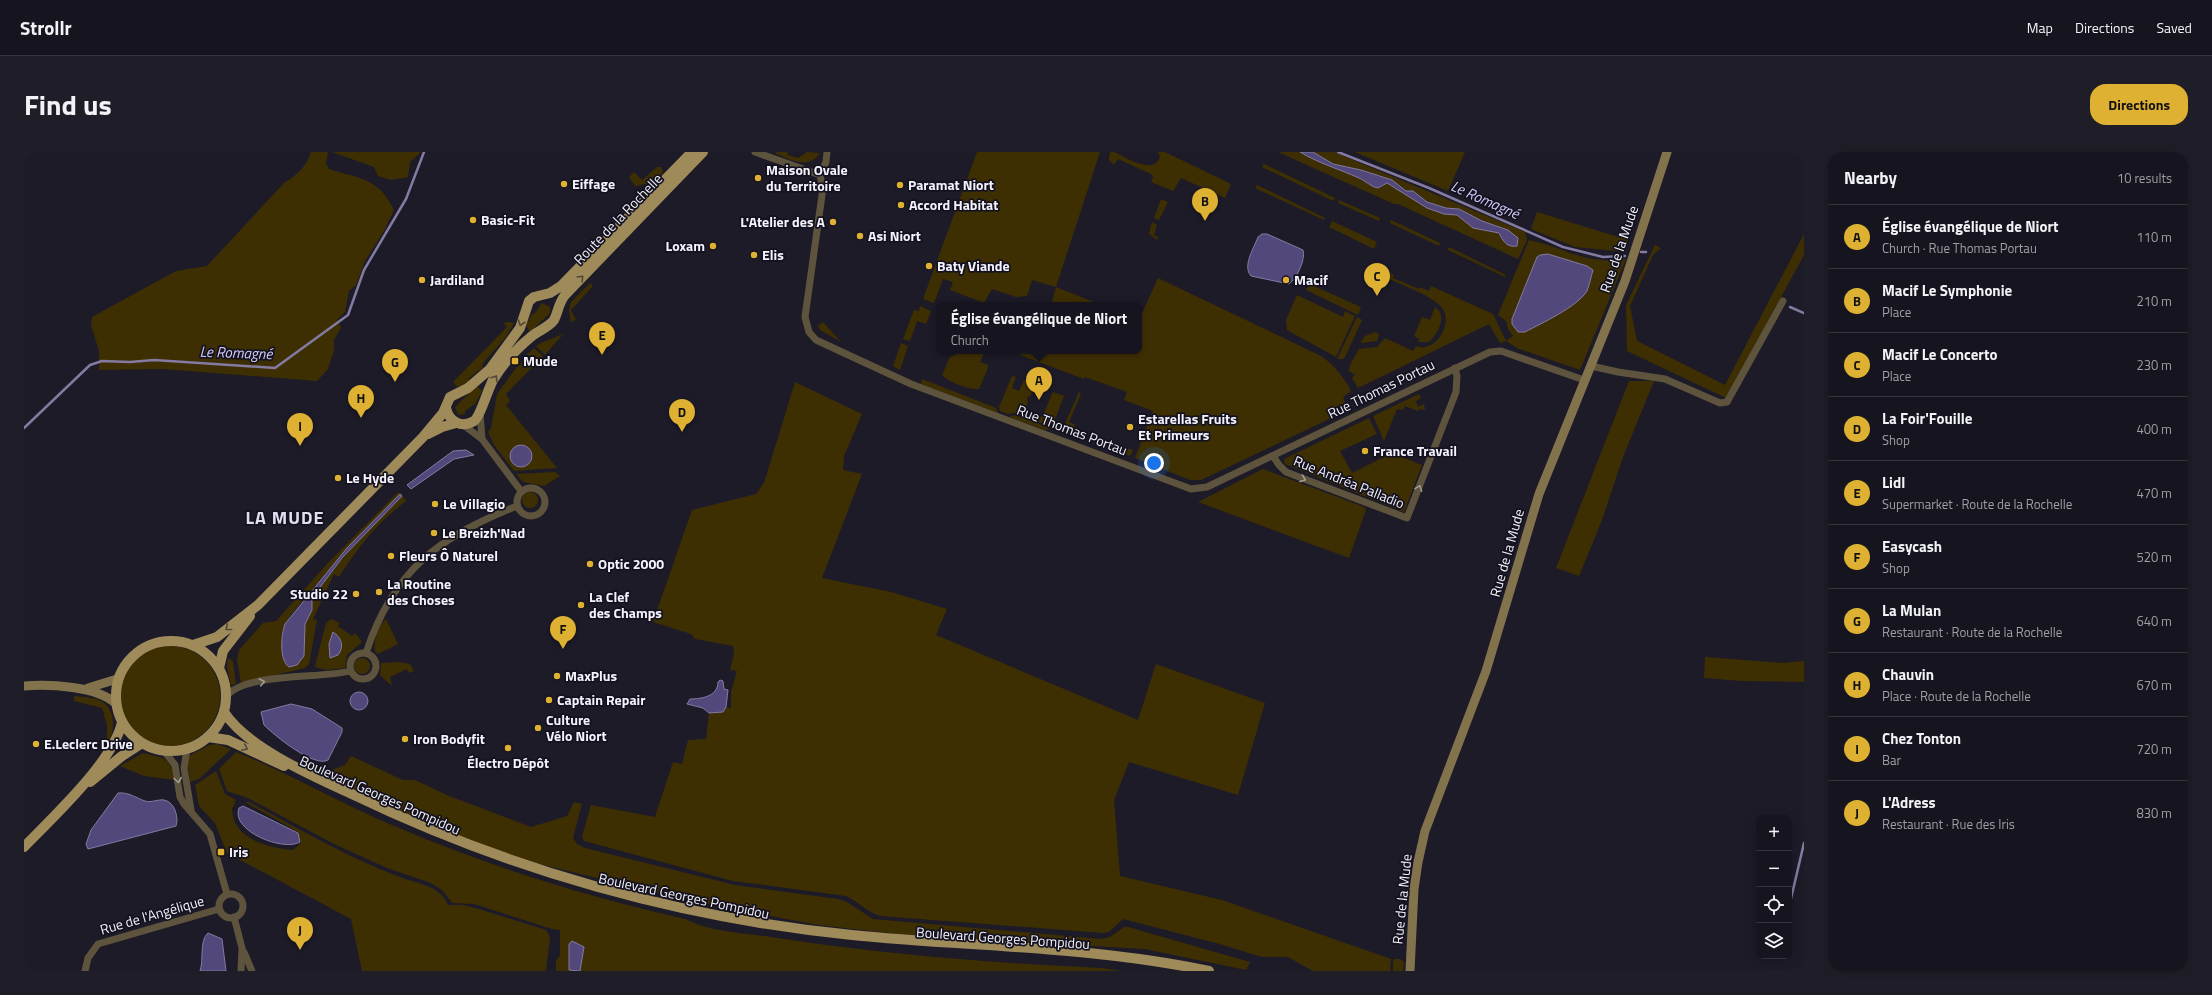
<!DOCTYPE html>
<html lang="en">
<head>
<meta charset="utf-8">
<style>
  :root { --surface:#16141e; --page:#1f1d27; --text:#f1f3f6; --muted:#9e9ea4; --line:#35333c; --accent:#deb133 }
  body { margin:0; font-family:"Titillium Web",sans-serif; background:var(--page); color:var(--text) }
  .controls { position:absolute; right:12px; bottom:12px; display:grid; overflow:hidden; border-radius:8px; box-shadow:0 2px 10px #0003 }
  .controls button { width:36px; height:36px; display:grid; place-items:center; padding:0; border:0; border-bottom:1px solid var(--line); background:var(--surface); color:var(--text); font:20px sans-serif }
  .you { position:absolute; left:1130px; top:311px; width:14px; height:14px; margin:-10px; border:3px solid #fff; border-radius:50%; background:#1a73e8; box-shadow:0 0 0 6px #1a73e833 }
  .badge { display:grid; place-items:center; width:26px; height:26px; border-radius:50%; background:var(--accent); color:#111; font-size:13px; font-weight:700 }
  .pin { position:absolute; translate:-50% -33px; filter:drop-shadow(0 1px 2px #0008) }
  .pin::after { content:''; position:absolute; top:21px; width:14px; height:12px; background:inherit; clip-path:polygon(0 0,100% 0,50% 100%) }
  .popup { position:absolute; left:912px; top:150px; width:206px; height:52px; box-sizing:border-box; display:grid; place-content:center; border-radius:8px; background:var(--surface); filter:drop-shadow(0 1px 3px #0005); font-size:13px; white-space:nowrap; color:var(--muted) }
  .popup b { font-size:15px; color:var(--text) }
  .popup::after { content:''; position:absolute; left:50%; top:100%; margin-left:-8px; border:8px solid transparent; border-top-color:var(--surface) }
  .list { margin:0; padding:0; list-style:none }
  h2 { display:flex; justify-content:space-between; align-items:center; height:52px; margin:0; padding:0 16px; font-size:17px }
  h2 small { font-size:13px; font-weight:400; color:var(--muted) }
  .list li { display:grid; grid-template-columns:26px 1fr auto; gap:12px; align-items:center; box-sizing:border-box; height:64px; padding:0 16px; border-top:1px solid var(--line) }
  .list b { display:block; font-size:15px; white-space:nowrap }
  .list p { margin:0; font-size:13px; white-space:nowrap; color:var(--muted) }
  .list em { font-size:13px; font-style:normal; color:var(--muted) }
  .icon { flex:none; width:22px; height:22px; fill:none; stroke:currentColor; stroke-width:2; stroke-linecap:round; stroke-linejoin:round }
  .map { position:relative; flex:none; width:1780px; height:819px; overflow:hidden; border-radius:16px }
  header { display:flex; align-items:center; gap:24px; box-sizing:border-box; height:56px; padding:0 20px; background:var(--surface); border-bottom:1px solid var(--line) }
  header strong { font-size:19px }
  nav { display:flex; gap:22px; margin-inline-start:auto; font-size:14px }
  .intro { display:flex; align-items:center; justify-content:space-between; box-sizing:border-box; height:96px; padding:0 24px }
  h1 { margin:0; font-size:28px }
  .button { padding:10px 18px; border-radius:16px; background:var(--accent); color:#111; font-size:14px; font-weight:700 }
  main { display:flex; gap:24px; padding:0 24px }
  aside { flex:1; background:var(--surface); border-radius:16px; box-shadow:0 2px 10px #0003 }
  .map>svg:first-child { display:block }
  .green { fill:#3e2f03; fill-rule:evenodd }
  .water { fill:#53487c; stroke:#837ba2 }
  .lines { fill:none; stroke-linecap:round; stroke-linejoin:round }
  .stream { stroke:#837ba2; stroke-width:2.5 }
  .street { stroke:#5e543d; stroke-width:7 }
  .secondary { stroke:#82734d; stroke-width:9 }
  .primary { stroke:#9f8a5a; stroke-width:10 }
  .oneway { stroke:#534839 }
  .oneway2 { stroke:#a29c93 }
  .poi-dot { fill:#deb133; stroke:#14121e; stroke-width:1.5 }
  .labels { text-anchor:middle; stroke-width:3.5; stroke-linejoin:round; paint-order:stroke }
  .poi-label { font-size:14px; font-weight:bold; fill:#f4f3fc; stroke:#14121e; text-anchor:start }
  .street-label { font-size:14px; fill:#f4f3fc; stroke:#14121e }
  .water-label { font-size:15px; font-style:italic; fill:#d2cbfc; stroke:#14121e }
  .district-label { font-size:18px; font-weight:bold; letter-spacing:1px; fill:#e0def0; stroke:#14121e }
</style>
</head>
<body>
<header>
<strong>Strollr</strong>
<nav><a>Map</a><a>Directions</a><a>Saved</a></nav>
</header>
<div class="intro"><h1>Find us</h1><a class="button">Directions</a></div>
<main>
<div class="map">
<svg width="1780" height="819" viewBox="0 0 1780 819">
  <rect width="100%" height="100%" fill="#1d1b28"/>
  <path class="green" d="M287,0h17l-2,11 3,6c31,10 49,8 65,41l-10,21 -19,30 -9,24 -7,6 -4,21 -8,8 4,7 -7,13v10l-6,19 -11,12 -154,-12 -64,1v-19l-8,-26 1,-8 84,-46 31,-5 77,-83c12,-7 23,-17 27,-31z
    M308,0h89l-11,10 -2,15 -17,3 -13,-4 -4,-9z
    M752,0h11l1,3 10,3 9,-6 13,1c-12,17 -28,7 -44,1z
    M953,0h123l-44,135 45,18h-50l5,-18 -24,-7 -5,16 -11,1 -24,-8 -8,14 -34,-13 3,-8 -10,-3 -9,24 -11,-4z
    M1086,0h4c12,5 39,24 46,5l-2,-5h7l66,32 -6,14 -44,-20 -8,13 -22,-9 2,-5 -2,-3 -33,-15 -4,6 -5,-5z
    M1254,0h22l10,6 51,21 13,8h7l6,-4 40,25 17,6 13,1 24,15 18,3 3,6 6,-9 -26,-9 -23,-12 -13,-1 -19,-6 -14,-11h-7l-14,-11 -31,-10 -28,-6 -20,-12h21l191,80 2,8 -9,19 -120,-55h-4z
    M1331,0h110l-17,39z
    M1240,12l71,34 -2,3 -71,-34z
    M633,15h4l2,6 -12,10 -16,3 -6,-9 5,-5 8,8z
    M1233,33l68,33 -1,2 -69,-32z
    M1137,47l7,3 -9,18 -5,-2z
    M1315,48l41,18 -1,3 -41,-18z
    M1513,60l91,28 -2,12 -51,-5 -44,-18z
    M1367,68l49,23 -1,3 -49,-23z
    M1308,69l45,21 -3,7 -45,-22z
    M1128,70l5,3 -3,10 4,2 -1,3 -8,-6z
    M1780,82v21l-78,143 -99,-47 -1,-46 29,-60 6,3 -8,7 -23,51 7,35 88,44z
    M1505,88c38,8 54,25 97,19l-46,111 -63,-22 -11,-7 -6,2 -11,-19 -131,64 -6,-10 3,-3 -6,-4 1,-6 9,-16 18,-2 8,-9 28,13 3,-5c19,8 38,-23 26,-38 -8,-12 -41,-23 -55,-30l3,-5 4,2 -1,3 26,11 1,-2 9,4 2,-5 62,28 13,27 7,-5 -5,-7 -2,-8 -8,-6z
    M1425,95l57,28 -1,2 -57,-27z
    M1289,125l7,3 -4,7 45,20 -3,8 -52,-25z
    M1134,126l163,78c13,9 23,21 30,35l-8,6 5,13 -147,70h-11l-55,-22 18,-47 -29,-11 3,-8 -42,-15 -1,2 -64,-24 3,-4h116v-31z
    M566,131l3,3 -22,24 5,10 -5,2 -2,-12 2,-8z
    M1273,143l46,22 2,-6 10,5 -19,41 -49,-27 -1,-10z
    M518,151l8,4v6l-20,19 -4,-7 6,-11 3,-1z
    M896,154l11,5 -5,13 -9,-3 -7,20 -7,-2 11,-29 5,1z
    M1411,155c13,9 3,26 -6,35h-11l1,-3 -5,-3 8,-19 8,3z
    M1333,165l5,3 -17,37 -2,2h-6z
    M485,170l5,1 -8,14 -23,26 -1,5 -14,11 3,3 -14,5 -4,-5 54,-55 -4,-4z
    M799,170l18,20 -21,-12 -2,-4z
    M1351,180l4,2 -2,7 -17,2 5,-7z
    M540,181l-19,22 -9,-9c8,-6 19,-7 28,-13z
    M877,191l7,3 -8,24 -7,-4z
    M510,196l9,8 -37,38 4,7 -4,4 51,63 -43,3 -20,-26 -6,-13 3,-4 6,-34 18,-25 6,-5 4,-8z
    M940,199h21l-5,11 8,3v3l-9,21c-10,1 -31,-7 -37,-14l8,-18z
    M988,224l4,1 -4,11 7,3 5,-11 11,4 -5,13 -2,-1 -1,3 1,2 -2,7 3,2v3l13,4 11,-25 11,4 -12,31 -38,-14 -6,1 -8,-3 -1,-4z
    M898,227l74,29 2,5 -77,-29z
    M1605,229h25l-31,76 -21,63 -23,56 -23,-8z
    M771,230l67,32 -18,42 -1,14 19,4 -40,104 69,14 56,17 -11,26 202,85 18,-56 109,39 -27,92 -109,-33 -15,38 6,76 102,24 169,59 -1,12h-77l-25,-14h-26l-46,-14 -93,-24 -14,13 -5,1 -224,-17c-13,-4 -21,-14 -34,-20l-113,-15 -149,-40 -2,-4 9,-32 64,12 18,-55 9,2 6,-24 18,-1 3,-26 14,-1 3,-5 5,1v-16l6,-21 -7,-1 4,-16 -1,-8 -38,-7 -4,-5 -38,-12 39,-112 64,-16 8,-11z
    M453,234l5,5 -7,13 -10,7v3l-7,1 -3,-8z
    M1055,240l2,2 -12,28 6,3 -2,7 14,6 -2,1 -18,-7 2,-6 -4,-2z
    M1395,242l2,4 -5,3 2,6 6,-3 1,6 -6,-1 -1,2 -13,-5 -2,4 -6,-1 -13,32 -11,-25z
    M991,263l35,13 -1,1 -4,1 -36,-13z
    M1345,266l8,16 -37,17 12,22 40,-20 30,12 -18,47 -119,-48 -1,-5z
    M1088,292l21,6 -3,6 -20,-8z
    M1239,317l101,38 2,3 -17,48 -151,-56z
    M531,320l5,4 -16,10 -21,-4 -7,-8z
    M498 348a8 8 0 1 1 16 0a8 8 0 1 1-16 0Z
    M373,341h4l5,8c-28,21 -48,46 -67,76l-5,-3 -21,45 4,1 -8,44 -4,4 -64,15 -4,-23 2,-10 24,-27 13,-2 51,-57zM376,342l2,2 -52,54 -28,32 -10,16v12l-7,14v8l-22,28 -1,-28 8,-16 57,-68z
    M307,467l9,4 -2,3 14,10 3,-3 7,9 -15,13 -2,13 -19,2 -11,-3v-1l11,-43z
    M362,467l12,25 -20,10 -3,-2c-2,-10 3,-27 11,-33z
    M96 544a50 50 0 1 1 100 0a50 50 0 1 1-100 0Z
    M1681,505l77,6 22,-2v21l-62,-1 -38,-3z
    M330 514a8 8 0 1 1 16 0a8 8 0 1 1-16 0Z
    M204,506l5,3 3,23 -5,1 -4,-18z
    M375,510l11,2 4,7 -5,2 -2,-4 -17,8 2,9 -12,-11 1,-12z
    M50,544c9,1 23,1 30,7 12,9 11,30 3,41v-19l-5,-17 -28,-7z
    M193,592l14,5 -32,30 -9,3 -3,-25 22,-12z
    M212,600c53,21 103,51 156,73 95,41 193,71 293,94 25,13 59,14 86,18 109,17 220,26 330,31l22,3h-567v-10l4,-6v-25l-8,-1 -78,-25 -22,-1 -9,-12 -12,-8 -44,-15 -53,-24 -86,-46 -21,-7 -8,-22z
    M119,601c21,5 27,4 32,27l-31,-4 -24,-10z
    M327,604l52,24h12l34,16 82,31 36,-11 7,-14 8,2 -9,34 4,6 8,4 150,37 103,14 9,3 26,17 228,20 9,-2 14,-10h4l122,35 -4,8 -101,-21 -229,-13 -98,-11 -126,-24 -157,-38 -61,-21 -72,-30 -81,-38 24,-9z
    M192,619l9,23 11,6 -4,9c1,5 1,11 4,15 9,18 39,25 57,26l8,-7 -3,-11 -53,-30h4c49,26 98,55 151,75 18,7 40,8 48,28h15l16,4 67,21 4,7 -4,34h-184l-11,-52 -124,-66 -12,-30 -16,-17 -4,-21z
    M1371,807h5l4,3 -1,9h-10v-10z"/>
  <path class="water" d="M1276,0h13l20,12 28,6 31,10 14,11h7l14,11 19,6 13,1 23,12 26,9 10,8 -1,8c-10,2 -14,-5 -18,-13l-26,-5 -16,-13 -13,-1 -17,-6 -40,-25 -9,5c-7,-1 -12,-7 -19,-10 -20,-9 -41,-15 -59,-26z
    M1238,82h5l36,16c3,9 -6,28 -14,34l-38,-8c-9,-10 3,-28 7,-39z
    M1524,102l39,12 6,4c-2,7 -4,16 -6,21 -10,16 -45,32 -62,41h-7l-6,-8v-5l25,-62 3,-2z
    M486 304a11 11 0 1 1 22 0a11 11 0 1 1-22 0Z
    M442,298l8,5 -20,4 -43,30 -4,-4 46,-34z
    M376,342l2,2 -60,62 -30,40v12l-7,14 -1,32 -7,9 -8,2c-10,-7 -8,-32 -4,-43l62,-76z
    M309,480c8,5 12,14 5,23l-8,3 -1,-14z
    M696,528l3,1 1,8 4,1 -2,17 -3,5 -14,1 -6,-5 -16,-4 3,-5c10,0 28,-2 28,-17z
    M326 549a9 9 0 1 1 18 0a9 9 0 1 1-18 0Z
    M267,552l21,5 30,19v4l-14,28c-14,8 -54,-25 -64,-35l-3,-13z
    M94,641c11,-1 18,5 27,8 7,2 13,-2 19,-1 11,2 15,18 12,26l-88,23 -2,-5 5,-14z
    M219,654l55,27 2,9c-16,10 -70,-11 -61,-34z
    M184,781l14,6 4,32h-26c4,-11 -1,-30 8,-38z
    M548,789l12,6 -4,24 -11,-1v-26z"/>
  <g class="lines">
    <path class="stream" d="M1314,0l91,36 134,59 40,10 22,-1
      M1617,100h5
      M1766,155l14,6
      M0,276l66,-63 12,-4 28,1 24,-2 121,8 73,-53 16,-45 42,-71 18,-47
      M1765,755l15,-64"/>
    <path class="street" d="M731,0l65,23
      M803,0l-1,10 -6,13 3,13 -18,129 4,15 7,8 95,44 280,105 16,-2 283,-135 11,-1 83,29
      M1567,214l27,6 47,7 55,24 7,-1 56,-101
      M456,261l2,26
      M438,272l20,15 39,52
      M1249,304l6,9 7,7 121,46 49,-126 1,-16 -2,-8
      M493 350a14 14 0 1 1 28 0a14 14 0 1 1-28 0Z
      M326 514a13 13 0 1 1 26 0a13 13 0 1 1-26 0Z
      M342,501c27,-83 73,-116 151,-147
      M202,544c22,-24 95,-17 124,-25
      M163,597l-3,19 7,42
      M140,599l11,14 5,32 4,7 26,30 17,60
      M195 754a12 12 0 1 1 24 0a12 12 0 1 1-24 0Z
      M210,765l8,31 -1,23
      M220,800l8,19
      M61,819l3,-13 10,-14 121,-35"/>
    <path class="secondary" d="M0,534c25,-2 74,0 92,18
      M64,536l29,-9
      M1386,819l4,-82 4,-27 7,-31 61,-160 53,-177 86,-213 42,-129"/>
    <path class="primary" d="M422,256c3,13 15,21 28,13 6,-4 14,-32 19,-41 10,-16 24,-32 39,-44 6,-5 17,-9 22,-16 4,-7 4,-16 11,-25l138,-143
      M404,282l14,-7 14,-4
      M92 544a55 55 0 1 1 110 0a55 55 0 1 1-110 0Z
      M169,493l24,-8 41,-32 165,-168 20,-24 7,-16 18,-9 22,-19 30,-41 9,-27 5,-4 16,-4 11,-7 131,-134
      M195,516l4,-17 27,-35
      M200,560c23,36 91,65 130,83 156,75 326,123 498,140 119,12 240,11 357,36
      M184,585l20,3 56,26
      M66,630l32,-26 20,-13
      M0,695c28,-29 90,-86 98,-125"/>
  </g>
  <defs><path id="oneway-chevron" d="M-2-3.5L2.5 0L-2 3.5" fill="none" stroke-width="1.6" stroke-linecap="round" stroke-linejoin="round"/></defs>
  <g class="oneway">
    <use href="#oneway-chevron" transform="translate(557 126) rotate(-46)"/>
    <use href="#oneway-chevron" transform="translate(497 171) rotate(109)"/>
    <use href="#oneway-chevron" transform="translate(471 226) rotate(-56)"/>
    <use href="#oneway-chevron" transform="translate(204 476) rotate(142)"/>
    <use href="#oneway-chevron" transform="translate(221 596) rotate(25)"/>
  </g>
  <g class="oneway2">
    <use href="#oneway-chevron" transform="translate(1279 327) rotate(21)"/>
    <use href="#oneway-chevron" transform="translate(1395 336) rotate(-69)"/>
    <use href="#oneway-chevron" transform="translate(238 530) rotate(-13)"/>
    <use href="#oneway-chevron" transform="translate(154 628) rotate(83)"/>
  </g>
  <g class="poi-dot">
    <circle cx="734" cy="26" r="4"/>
    <circle cx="540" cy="32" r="4"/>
    <circle cx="876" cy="33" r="4"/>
    <circle cx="877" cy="53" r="4"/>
    <circle cx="449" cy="68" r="4"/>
    <circle cx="809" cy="70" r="4"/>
    <circle cx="836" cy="84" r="4"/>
    <circle cx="689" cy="94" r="4"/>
    <circle cx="730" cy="103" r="4"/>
    <circle cx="905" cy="114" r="4"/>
    <circle cx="398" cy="128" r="4"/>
    <circle cx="1262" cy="128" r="4"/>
    <rect x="487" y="205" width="8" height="8" rx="2"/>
    <circle cx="1106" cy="275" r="4"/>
    <circle cx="1341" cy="299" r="4"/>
    <circle cx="314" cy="326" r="4"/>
    <circle cx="411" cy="352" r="4"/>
    <circle cx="410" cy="381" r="4"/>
    <circle cx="367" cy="404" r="4"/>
    <circle cx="566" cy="412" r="4"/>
    <circle cx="355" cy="440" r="4"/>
    <circle cx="332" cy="442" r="4"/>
    <circle cx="557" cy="453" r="4"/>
    <circle cx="533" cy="524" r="4"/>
    <circle cx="525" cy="548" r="4"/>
    <circle cx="514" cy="576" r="4"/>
    <circle cx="381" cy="587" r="4"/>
    <circle cx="12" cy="592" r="4"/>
    <circle cx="484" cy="596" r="4"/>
    <rect x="193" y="696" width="8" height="8" rx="2"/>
  </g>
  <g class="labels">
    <g class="poi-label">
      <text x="742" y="23">Maison Ovale<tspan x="742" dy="16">du Territoire</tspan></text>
      <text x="548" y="37">Eiffage</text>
      <text x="884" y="38">Paramat Niort</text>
      <text x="885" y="58">Accord Habitat</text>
      <text x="457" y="73">Basic-Fit</text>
      <text x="801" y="75" text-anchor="end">L'Atelier des A</text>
      <text x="844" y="89">Asi Niort</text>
      <text x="681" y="99" text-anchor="end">Loxam</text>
      <text x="738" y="108">Elis</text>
      <text x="913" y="119">Baty Viande</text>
      <text x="406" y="133">Jardiland</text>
      <text x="1270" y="133">Macif</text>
      <text x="499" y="214">Mude</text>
      <text x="1114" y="272">Estarellas Fruits<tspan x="1114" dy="16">Et Primeurs</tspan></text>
      <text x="1349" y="304">France Travail</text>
      <text x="322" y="331">Le Hyde</text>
      <text x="419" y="357">Le Villagio</text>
      <text x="418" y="386">Le Breizh'Nad</text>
      <text x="375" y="409">Fleurs Ô Naturel</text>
      <text x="574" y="417">Optic 2000</text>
      <text x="363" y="437">La Routine<tspan x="363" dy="16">des Choses</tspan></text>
      <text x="324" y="447" text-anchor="end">Studio 22</text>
      <text x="565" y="450">La Clef<tspan x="565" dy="16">des Champs</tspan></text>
      <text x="541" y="529">MaxPlus</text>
      <text x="533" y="553">Captain Repair</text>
      <text x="522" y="573">Culture<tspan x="522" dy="16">Vélo Niort</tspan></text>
      <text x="389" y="592">Iron Bodyfit</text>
      <text x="20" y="597">E.Leclerc Drive</text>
      <text x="484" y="616" text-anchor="middle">Électro Dépôt</text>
      <text x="205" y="705">Iris</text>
    </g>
    <g class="street-label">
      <text transform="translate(594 67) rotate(-46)" y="5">Route de la Rochelle</text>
      <text transform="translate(1595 97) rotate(-71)" y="5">Rue de la Mude</text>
      <text transform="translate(1357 237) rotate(-26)" y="5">Rue Thomas Portau</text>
      <text transform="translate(1048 278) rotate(21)" y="5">Rue Thomas Portau</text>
      <text transform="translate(1325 330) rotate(22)" y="5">Rue Andréa Palladio</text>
      <text transform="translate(1483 401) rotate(-74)" y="5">Rue de la Mude</text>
      <text transform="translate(356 643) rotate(24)" y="5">Boulevard Georges Pompidou</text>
      <text transform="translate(660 744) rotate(12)" y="5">Boulevard Georges Pompidou</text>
      <text transform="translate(1378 747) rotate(-84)" y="5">Rue de la Mude</text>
      <text transform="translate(128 763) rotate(-16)" y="5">Rue de l'Angélique</text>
      <text transform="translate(979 786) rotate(4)" y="5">Boulevard Georges Pompidou</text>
    </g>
    <g class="water-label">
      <text transform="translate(1461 48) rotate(24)" y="5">Le Romagné</text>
      <text transform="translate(212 201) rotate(2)" y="5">Le Romagné</text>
    </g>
    <g class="district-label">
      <text x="261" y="372">LA MUDE</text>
    </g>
  </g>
</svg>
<div class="controls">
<button>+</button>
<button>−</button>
<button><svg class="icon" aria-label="locate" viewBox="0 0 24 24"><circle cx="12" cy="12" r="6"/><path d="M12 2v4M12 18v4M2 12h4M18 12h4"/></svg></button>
<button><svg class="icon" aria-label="layers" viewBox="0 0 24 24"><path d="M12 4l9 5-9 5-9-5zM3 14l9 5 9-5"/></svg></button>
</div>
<div class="you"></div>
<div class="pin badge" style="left:1015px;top:248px">A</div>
<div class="popup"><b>Église évangélique de Niort</b>Church</div>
<div class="pin badge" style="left:1181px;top:69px">B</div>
<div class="pin badge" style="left:1353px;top:144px">C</div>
<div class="pin badge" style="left:658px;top:280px">D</div>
<div class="pin badge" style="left:578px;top:203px">E</div>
<div class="pin badge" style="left:539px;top:497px">F</div>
<div class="pin badge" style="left:371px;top:230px">G</div>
<div class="pin badge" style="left:337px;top:266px">H</div>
<div class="pin badge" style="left:276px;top:294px">I</div>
<div class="pin badge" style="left:276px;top:798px">J</div>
</div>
<aside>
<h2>Nearby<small>10 results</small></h2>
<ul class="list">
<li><span class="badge">A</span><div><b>Église évangélique de Niort</b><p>Church · Rue Thomas Portau</p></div><em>110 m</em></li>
<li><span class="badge">B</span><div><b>Macif Le Symphonie</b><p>Place</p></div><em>210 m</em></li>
<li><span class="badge">C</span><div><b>Macif Le Concerto</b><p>Place</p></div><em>230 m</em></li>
<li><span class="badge">D</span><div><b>La Foir'Fouille</b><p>Shop</p></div><em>400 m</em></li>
<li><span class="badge">E</span><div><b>Lidl</b><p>Supermarket · Route de la Rochelle</p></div><em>470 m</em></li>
<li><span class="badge">F</span><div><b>Easycash</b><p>Shop</p></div><em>520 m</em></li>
<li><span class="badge">G</span><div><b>La Mulan</b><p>Restaurant · Route de la Rochelle</p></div><em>640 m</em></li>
<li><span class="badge">H</span><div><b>Chauvin</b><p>Place · Route de la Rochelle</p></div><em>670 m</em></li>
<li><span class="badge">I</span><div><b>Chez Tonton</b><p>Bar</p></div><em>720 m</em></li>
<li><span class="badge">J</span><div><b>L'Adress</b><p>Restaurant · Rue des Iris</p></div><em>830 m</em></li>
</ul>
</aside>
</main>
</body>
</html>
